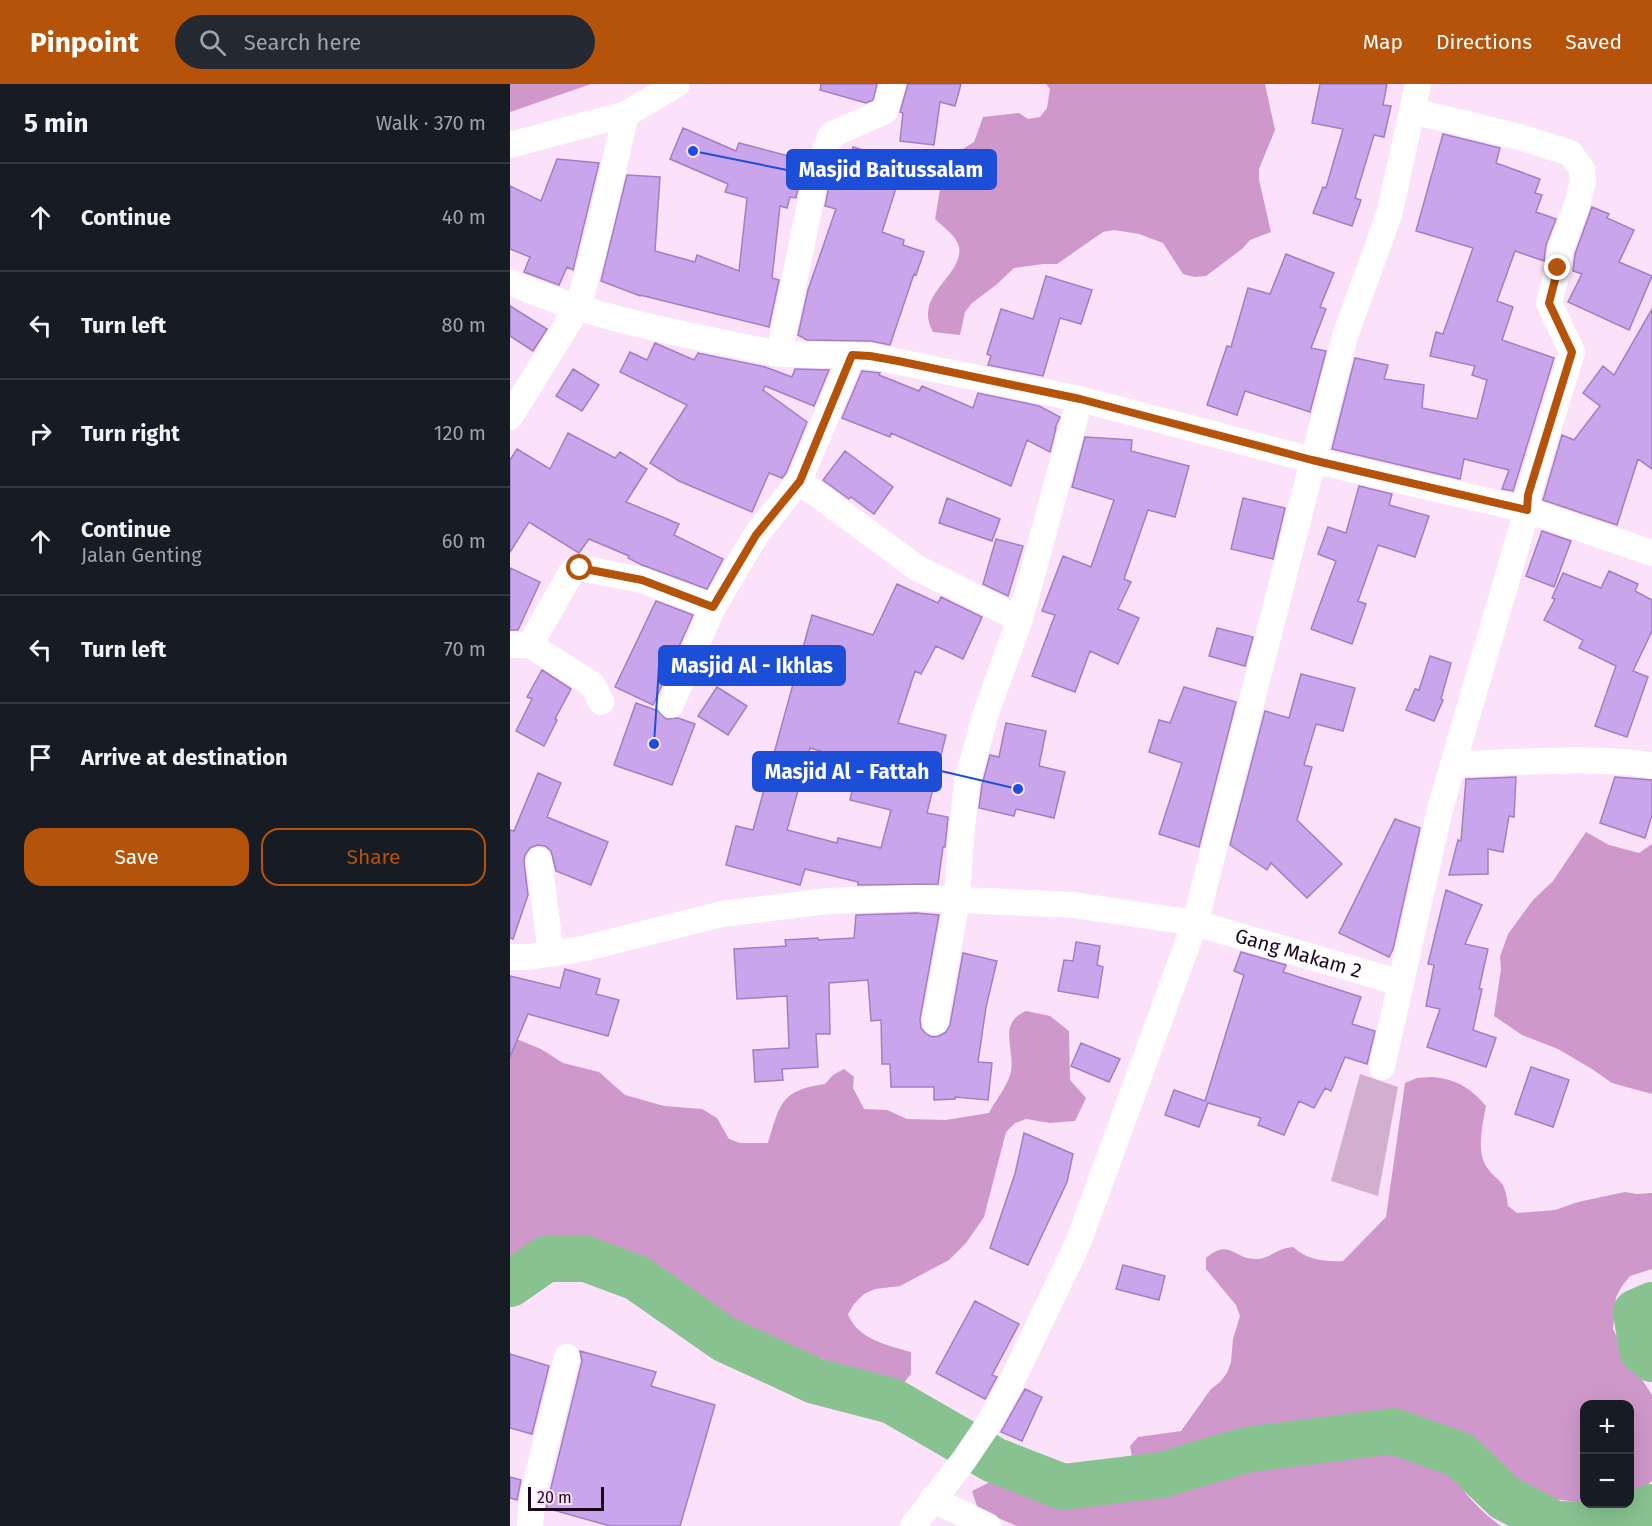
<!DOCTYPE html>
<html lang="en">
<head>
<meta charset="utf-8">
<style>
  :root { --surface:#171b24; --page:#242831; --text:#f1f3f6; --muted:#9ea1a6; --line:#363941; --accent:#b45309 }
  body { margin:0; font-family:"Fira Sans",sans-serif; background:var(--page); color:var(--text) }
  .controls { position:absolute; right:18px; bottom:18px; display:grid; overflow:hidden; border-radius:12px; box-shadow:0 6px 24px #0002 }
  .controls button { width:54px; height:54px; display:grid; place-items:center; padding:0; border:0; border-bottom:2px solid var(--line); background:var(--surface); color:var(--text); font:30px sans-serif }
  .scale { position:absolute; left:18px; bottom:15px; width:76px; box-sizing:border-box; padding-left:6px; border:3px solid #1d061c; border-top:0; font-size:16px; line-height:21px; white-space:nowrap; color:#1d061c; -webkit-text-stroke:4px #fbe1f9; paint-order:stroke }
  .stop { position:absolute; width:18px; height:18px; margin:-14px; border:4px solid #b45309; border-radius:50%; background:#fff }
  .stop.end { background:#b45309; border-color:#fff; box-shadow:0 2px 6px #0008 }
  .list { margin:0; padding:0; list-style:none }
  h2 { display:flex; justify-content:space-between; align-items:center; height:78px; margin:0; padding:0 24px; font-size:26px }
  h2 small { font-size:20px; font-weight:400; color:var(--muted) }
  .list li { display:grid; grid-template-columns:39px 1fr auto; gap:18px; align-items:center; box-sizing:border-box; height:108px; padding:0 24px; border-top:2px solid var(--line) }
  .list b { display:block; font-size:22px; white-space:nowrap }
  .list p { margin:0; font-size:20px; white-space:nowrap; color:var(--muted) }
  .list em { font-size:20px; font-style:normal; color:var(--muted) }
  .actions { display:flex; gap:12px; padding:18px 24px }
  .actions a { flex:1; padding:14px 0; border:2px solid var(--accent); border-radius:18px; text-align:center; font-size:21px; color:var(--accent) }
  .actions .main { background:var(--accent); color:#fff }
  .icon { flex:none; width:33px; height:33px; fill:none; stroke:currentColor; stroke-width:2; stroke-linecap:round; stroke-linejoin:round }
  .map { position:relative; flex:none; width:1142px; height:1442px; overflow:hidden }
  header { display:flex; align-items:center; gap:36px; box-sizing:border-box; height:84px; padding:0 30px; background:var(--accent); color:#fff }
  header strong { font-size:28px }
  nav { display:flex; gap:33px; margin-inline-start:auto; font-size:21px }
  .search { width:420px; height:54px; background:var(--page); display:flex; align-items:center; gap:15px; box-sizing:border-box; padding:0 21px; border-radius:33px; color:var(--muted); font-size:22px }
  main { display:flex }
  aside { flex:1; background:var(--surface) }
  .map>svg:first-child { display:block }
  .green { fill:#d2aecf }
  .forest { fill:#cf98cb }
  .lines { fill:none; stroke-linecap:round; stroke-linejoin:round }
  .river { stroke:#87c290; stroke-width:46 }
  .building { fill:#cba5ec; stroke:#a37ec3; stroke-width:1.5; fill-rule:evenodd }
  .minor { stroke:#fff; stroke-width:26 }
  .route { stroke:#b45309; stroke-width:8 }
  .labels { text-anchor:middle; stroke-width:4.5; stroke-linejoin:round; paint-order:stroke }
  .street-label { font-size:20px; fill:#1d061c; stroke:#fbe1f9 }
  .leader { fill:none; stroke:#1d4ed8; stroke-width:2 }
  .callout-dot { fill:#1d4ed8; stroke:#fbe1f9; stroke-width:2 }
  .callout { fill:#1d4ed8; stroke:#1d4ed8; stroke-width:2 }
  .callout-label { font-size:21px; text-anchor:middle; font-weight:bold; fill:#fff }
</style>
</head>
<body>
<header>
<strong>Pinpoint</strong>
<div class="search"><svg class="icon" aria-label="search" viewBox="0 0 24 24"><circle cx="10" cy="10" r="6"/><path d="M15 15l6 6"/></svg>Search here</div>
<nav><a>Map</a><a>Directions</a><a>Saved</a></nav>
</header>
<main>
<aside>
<h2>5 min<small>Walk · 370 m</small></h2>
<ul class="list">
<li><svg class="icon" aria-label="ahead" viewBox="0 0 24 24"><path d="M12 20V5M6 11l6-6 6 6"/></svg><div><b>Continue</b></div><em>40 m</em></li>
<li><svg class="icon" aria-label="left" viewBox="0 0 24 24"><path d="M17 20v-9H6M10 6l-5 5 5 5"/></svg><div><b>Turn left</b></div><em>80 m</em></li>
<li><svg class="icon" aria-label="right" viewBox="0 0 24 24"><path d="M7 20v-9h11M14 6l5 5-5 5"/></svg><div><b>Turn right</b></div><em>120 m</em></li>
<li><svg class="icon" aria-label="ahead" viewBox="0 0 24 24"><path d="M12 20V5M6 11l6-6 6 6"/></svg><div><b>Continue</b><p>Jalan Genting</p></div><em>60 m</em></li>
<li><svg class="icon" aria-label="left" viewBox="0 0 24 24"><path d="M17 20v-9H6M10 6l-5 5 5 5"/></svg><div><b>Turn left</b></div><em>70 m</em></li>
<li><svg class="icon" aria-label="arrive" viewBox="0 0 24 24"><path d="M6 21V4h12l-3 4 3 4H6"/></svg><div><b>Arrive at destination</b></div></li>
</ul>
<div class="actions"><a class="main">Save</a><a>Share</a></div>
</aside>
<div class="map">
<svg width="1142" height="1442" viewBox="0 0 1142 1442">
  <rect width="100%" height="100%" fill="#fbe1f9"/>
  <path class="green" d="M850,990l38,13 -20,109 -47,-15z"/>
  <path class="forest" d="M0,0h81l-81,28z
    M536,0h219l10,46 -16,39v11l12,52 -21,8 -8,9 -36,27 -12,1 -11,-3 -20,-31 -24,-9 -25,-4 -11,2 -46,32h-14l-29,4 -18,17 -24,18 -7,9 -5,23 -27,-3c-21,-37 31,-56 26,-85 -2,-11 -16,-20 -24,-28l10,-59 29,-18 9,-25 36,-4 9,6 12,-2 7,-9 3,-19z
    M1076,748l23,13 30,8 13,-9v250l-40,-11 -20,-14 -34,-20 -36,-14 -28,-19 7,-47 -1,-12 8,-23 25,-34 20,-19z
    M516,927l24,5 19,15 1,49 16,18 -11,23 -25,2 -24,-4 -11,4 -9,9 -22,85 -18,26 -17,17 -49,26 -25,3 -11,5 -10,10 -6,10c9,25 39,31 63,38v22l-8,10 -12,5 -12,-1 -42,-24 -38,-13 -22,-12 -25,-6 -62,-32 -22,-14 -14,-19 -69,-32 -37,5 -38,27v-229l9,1 22,9 22,14 36,9 26,23 39,11 38,3 15,9 12,21 11,4h28c12,-38 12,-53 57,-59l8,-9 11,-6 10,8 -1,11 11,21 23,1 20,9 39,1 43,-7c5,-10 21,-31 22,-42 4,-24 -14,-47 15,-60z
    M922,993c24,2 39,11 54,29 -3,17 -10,44 0,60 13,19 19,11 22,40l9,7 38,-3 23,-8 47,-10 12,2 15,-1v76l-22,7 -8,10 -6,11 -3,32 17,32 22,34v86l-13,11 -9,3v-91h-46v99l-38,-5 -32,-15 -63,-44 -35,-13 -69,-8 -38,4 -34,12 -104,24 -21,9 -12,-1 -6,-9 -2,-11 8,-9 43,-6 30,-42 9,-7 7,-9 4,-11 2,-23 7,-23 -4,-11 -30,-36v-11c25,-21 28,3 52,1 12,-1 20,-11 35,-12 14,13 32,15 50,14l43,-44 19,-134 12,-5z
    M886,1362l48,11c11,27 33,52 57,69h-484l-26,-11 -12,-3 -7,-21 18,-9 66,13 44,3 76,-18 102,-18z"/>
  <g class="lines">
    <path class="river" d="M0,1200l36,-25h40l51,19 87,61 91,42 77,20 102,59 69,27 99,-12 84,-25 147,-19 67,24 45,43 50,26 60,2 37,-19
      M1142,1221l-16,7 6,38 10,9"/>
  </g>
  <path class="building" d="M311,0h56l-4,16 -7,3 -46,-13z
    M398,0h53l-6,22 -15,-4 -6,43 -34,-4 3,-28 -3,-1z
    M810,0h67l-4,21 8,1 -7,31 -10,-2 -19,63 6,2 -9,26 -39,-13 10,-26 3,1 17,-59 -31,-6z
    M173,44l53,23 3,-8 61,16 -4,13 5,1 -5,25 -6,-1 -3,11 -7,-2 -8,72 7,2 -10,47 -129,-32v1l-39,-15 26,-106 33,2 -5,74 40,11 2,-7 42,16 8,-73 -22,-6 3,-8 -58,-25z
    M933,50l57,14 -4,15 44,16 -5,14 7,2 -6,17 20,7 -10,26 -2,16 -29,-10 -18,50 16,6 -11,33 52,18 -41,133 -11,-2 7,-19 -45,-11 -4,20 -128,-30 23,-91 33,7 -4,14 40,6 -2,23 55,11 10,-39 -15,-5 3,-9 -45,-10 6,-24 7,2 30,-86 -57,-17z
    M343,63l51,16 -22,69 22,8 -1,5 21,7 -8,23 -2,-1 -24,71 -19,-4 -64,-1 -9,-5 10,-45 28,-81 -11,-3 5,-25 11,3z
    M47,75l42,4 -26,107 -6,-3 -8,18 -35,-13 6,-15 -20,-8v-63l31,15z
    M1082,123l17,7 -2,4 27,12 -15,32 33,14 -23,54 -61,-28 14,-28 -9,-3 2,-17z
    M776,170l48,19 -14,34 6,2 -15,39 15,3 -16,61 -65,-21 -8,24 -30,-10 20,-59 4,1 17,-59 22,6z
    M536,192l46,14 -11,34 -21,-6 -17,58 -55,-11 3,-9 -4,-2 14,-45 32,10z
    M0,222l37,23 -14,22 -23,-15z
    M1142,225v160l-14,-10 -21,66 -74,-25 19,-65 12,5 26,-34 -17,-13 20,-27 11,9z
    M145,259l39,17 4,-7 67,14 27,10 3,-8 34,1 -15,36 -49,-20 -2,4 44,32 -21,51 -4,5 -13,-5 -17,39 -73,-31 -29,-18 37,-58 -67,-33 10,-20 17,8z
    M63,285l26,16 -17,26 -26,-15z
    M352,287l18,2 -1,2 40,16 3,-5 51,22 5,-15 61,13 21,11 -5,11h1l-6,24 -23,-12 -16,46 -120,-53 -1,4 -48,-19z
    M58,349l47,25 5,-6 27,17 -21,33 53,22 -5,11 49,24 -16,30 -65,-24 -14,-7 1,-2 -40,-17 -10,14 -50,-31 -19,30v-92l7,-11 33,20z
    M575,353l47,3 -1,11 58,15 -14,51 -27,-7 -24,69 7,3 -13,27 21,9 -21,46 -28,-13 -15,41 -43,-16 23,-61 -13,-4 21,-55 28,11 23,-67 -42,-13z
    M335,367l48,36 -19,27 -23,-17 -2,2 -26,-19z
    M849,402l33,8 -3,11 40,11 -14,41 -37,-12 -20,56 8,3 -14,40 -41,-15 25,-68 -18,-7 10,-27 18,6z
    M437,414l53,21 -8,22 -53,-18z
    M733,414l42,10 -12,51 -42,-10z
    M1032,447l29,10 -17,46 -28,-11z
    M486,455l27,7 -15,50 -25,-12z
    M0,484l30,14 -22,48h-8z
    M1099,487l29,13 -3,7 17,9v31l-19,40 15,6 -21,60 -32,-11 21,-60 -37,-18 4,-8 -39,-20 11,-21 -3,-1 11,-25 38,15z
    M387,500l41,19 3,-6 41,20 -19,42 -27,-13 -15,28 -6,-3 -17,52 48,12 -19,78 21,4 -3,30h-2l-5,37 -80,1v-3l-53,-13 -5,16 -74,-20 10,-39 17,4 59,-215 61,20zM300,664l49,14 -9,38 41,10 -10,38 -43,-10 -1,5 -50,-13z
    M146,517l37,14 -40,90 -38,-18z
    M707,544l36,9 -8,29 -36,-10z
    M920,572l21,7 -10,36 2,1 -9,21 -28,-11 9,-21 4,1z
    M32,586l29,19 -16,30 2,1 -13,26 -28,-15 16,-32 -5,-2z
    M791,590l54,14 -12,43 -27,-7 -12,41 8,2 -15,53 45,44 -35,34 -36,-35 -4,7 -37,-25 35,-134 24,7z
    M207,603l30,19 -19,29 -30,-19z
    M674,603l52,15 -37,145 -40,-13 23,-71 -33,-11 10,-32 11,3z
    M126,619l22,8 8,8 12,-1 17,6 -23,61 -58,-20z
    M496,639l40,8 -7,35 26,6 -11,46 -38,-9 -2,7 -35,-8 3,-23 8,-30 9,2z
    M28,689l23,10 -14,34 61,25 -17,43 -35,-14 -5,-20 -6,-5 -8,-1 -7,3 -5,7 -1,7 4,33 -15,44 -3,-1v-108l4,1z
    M1006,693l-2,40 -5,-1 -6,36 -15,-3v25l-39,1 9,-35 3,1 5,-62z
    M1105,693l37,3v35l-7,23 -45,-15z
    M885,735l25,9 -27,121 -4,8 -50,-24z
    M936,806l36,15 -17,39 23,5 -9,40h3l-9,41 23,8 -10,29 -59,-20 13,-38 -14,-3 8,-41 -6,-1z
    M406,829l23,2 -19,104 1,9 5,6 6,3 7,-1 7,-4 4,-7 13,-72 34,8 -11,46 -8,55 14,1 -4,37 -33,-3v2l-21,1v-13h-43l-1,-23h-8l-1,-44 -10,1 -3,-41 -39,3 1,51h-14l2,33 -36,2 1,11 -28,2 -2,-32 36,-2 -2,-52 -50,3 -3,-50 52,-3 -1,-6 33,-2v2l36,-2 2,-23z
    M566,858l24,4 -3,19 6,2 -5,31 -40,-7 6,-31 9,1z
    M731,868l45,13 -3,7 78,25 -9,27 23,7 -8,33 -22,-7 -14,34 -6,-3 -11,20 -15,-7 -15,34 -26,-10 3,-7 -53,-15 -9,24 -34,-12 9,-25 31,11 39,-126 -10,-4z
    M55,885l35,10 -4,15 23,6 -11,36 -80,-22 -18,43v-81l50,12z
    M571,959l39,16 -11,23 -38,-16z
    M1021,983l38,13 -16,47 -38,-13z
    M514,1049l49,21 -6,28 -39,83 -38,-17 25,-74z
    M613,1181l42,11 -6,24 -43,-11z
    M465,1217l44,23 -27,51 5,2 -12,22 -49,-26z
    M70,1267l76,21 -5,14 64,19 -35,121h-70l-64,-18 36,-147z
    M0,1270l39,12 -17,68 -22,-6z
    M515,1305l17,8 -20,44 -21,-9z
    M0,1393l11,3 -4,20 -7,-2z"/>
  <g class="lines">
    <g class="minor">
      <path d="M0,61l116,-31 51,-30"/>
      <path d="M0,198c85,38 179,53 269,72l38,-183 14,-36 54,-24 8,-27"/>
      <path d="M269,270l91,2 210,43"/>
      <path d="M0,333l68,-110 20,-73 28,-120"/>
      <path d="M289,397l118,87 103,51 -34,94 -19,69 -6,56 -4,62 -22,122"/>
      <path d="M510,535l60,-220 232,61 215,50 125,43"/>
      <path d="M0,561h20l42,-74 8,-3 62,12 71,27"/>
      <path d="M20,561l63,40 8,17"/>
      <path d="M161,621l42,-98 43,-72 43,-54 53,-126"/>
      <path d="M943,680c67,-1 133,-8 199,1"/>
      <path d="M29,776l12,94"/>
      <path id="s1" d="M0,873h19l53,-8 140,-35 106,-13 88,-3 158,7 121,18 206,60"/>
      <path d="M872,983l58,-258 87,-299 1,-15 44,-143 -23,-49 9,-34 2,-19 17,-45 6,-23 -1,-13 -12,-16 -50,-16 -108,-26"/>
      <path d="M422,1415l56,27"/>
      <path d="M20,1442l2,-27 35,-142"/>
      <path d="M403,1442l51,-66 25,-37 20,-36 69,-144 117,-320 150,-587 44,-121 29,-131"/>
    </g>
  </g>
  <g class="lines">
    <path class="route" d="M70,484l62,12 71,27 43,-72 44,-54 52,-126 18,1 28,5 182,38 232,61 215,50 1,-15 44,-143 -23,-49 9,-35"/>
  </g>
  <g class="labels">
    <g class="street-label">
      <text dy="7" stroke="none"><textPath href="#s1" startOffset="800">Gang Makam 2</textPath></text>
    </g>
  </g>
  <path class="leader" d="M183 67L277 86M144 660L149 582M508 705L431 687"/>
  <g class="callout-dot">
    <circle cx="183" cy="67" r="6"/>
    <circle cx="144" cy="660" r="6"/>
    <circle cx="508" cy="705" r="6"/>
  </g>
  <g class="callout">
    <rect x="277" y="66" width="209" height="39" rx="6"/>
    <rect x="149" y="562" width="186" height="39" rx="6"/>
    <rect x="243" y="668" width="188" height="39" rx="6"/>
  </g>
  <g class="callout-label">
    <text x="381" y="93">Masjid Baitussalam</text>
    <text x="242" y="589">Masjid Al - Ikhlas</text>
    <text x="337" y="695">Masjid Al - Fattah</text>
  </g>
</svg>
<div class="controls">
<button>+</button>
<button>−</button>
</div>
<div class="scale">20 m</div>
<div class="stop" style="left:70px;top:484px"></div>
<div class="stop end" style="left:1048px;top:184px"></div>
</div>
</main>
</body>
</html>
